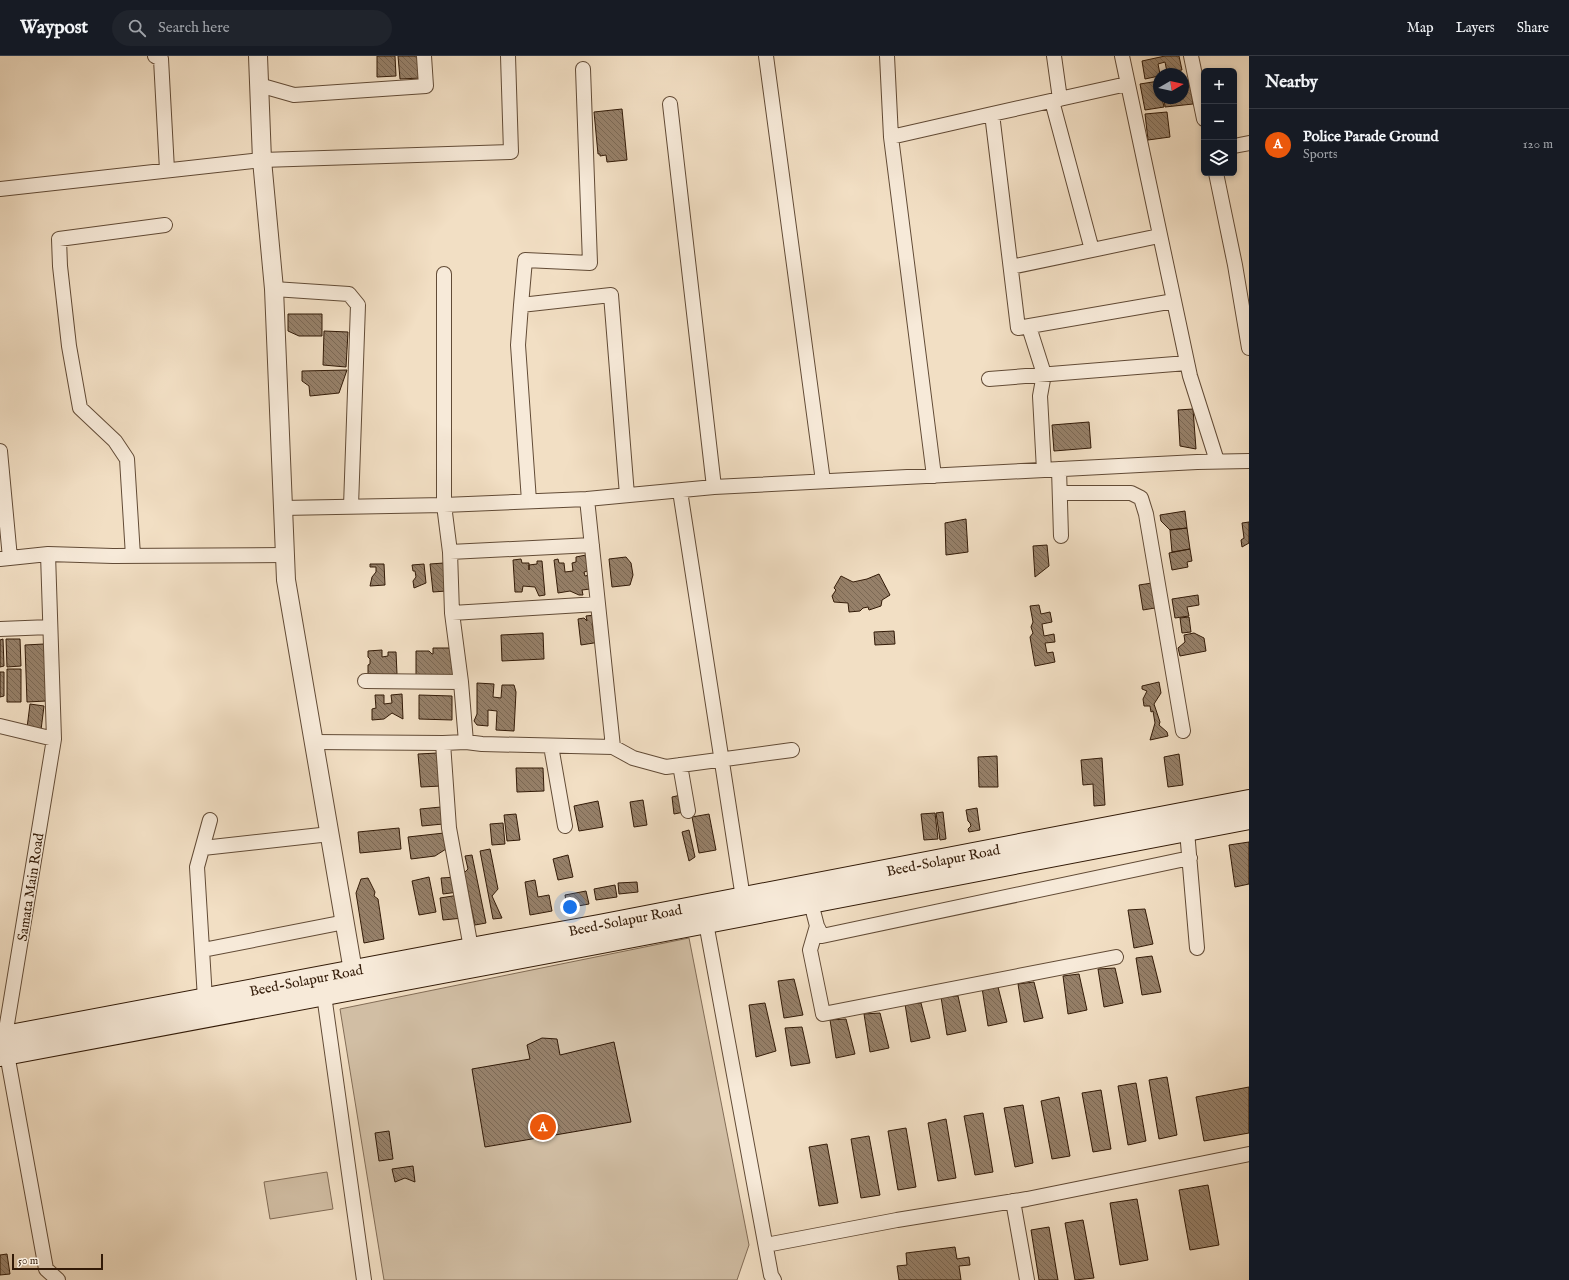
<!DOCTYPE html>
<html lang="en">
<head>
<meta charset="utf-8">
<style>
  :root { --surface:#171b24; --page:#20242c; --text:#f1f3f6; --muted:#9ea1a6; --line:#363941; --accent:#ea580c }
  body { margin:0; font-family:"IM FELL English",serif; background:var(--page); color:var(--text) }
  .controls { position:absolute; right:12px; top:12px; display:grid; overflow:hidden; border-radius:6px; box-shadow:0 2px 6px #0003 }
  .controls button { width:36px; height:36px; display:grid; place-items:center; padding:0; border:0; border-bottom:1px solid var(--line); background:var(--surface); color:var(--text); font:20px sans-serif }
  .compass { position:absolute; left:1153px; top:12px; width:36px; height:36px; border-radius:50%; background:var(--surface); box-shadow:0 2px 6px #0003; rotate:81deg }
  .scale { position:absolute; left:12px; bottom:10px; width:91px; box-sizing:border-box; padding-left:4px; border:2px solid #321a07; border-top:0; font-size:11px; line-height:14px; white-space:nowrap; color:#321a07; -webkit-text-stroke:3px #f7ead9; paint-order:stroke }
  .you { position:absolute; left:570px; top:851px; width:14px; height:14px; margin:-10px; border:3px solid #fff; border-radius:50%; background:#1a73e8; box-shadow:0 0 0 6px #1a73e833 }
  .badge { display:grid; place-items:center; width:26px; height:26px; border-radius:50%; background:var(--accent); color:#fff; font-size:13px; font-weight:700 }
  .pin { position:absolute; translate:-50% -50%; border:2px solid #fff; box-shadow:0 1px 4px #0006 }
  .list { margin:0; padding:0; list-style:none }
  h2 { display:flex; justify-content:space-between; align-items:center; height:52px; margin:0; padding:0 16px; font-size:17px }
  h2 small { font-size:13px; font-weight:400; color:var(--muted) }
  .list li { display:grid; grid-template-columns:26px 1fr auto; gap:12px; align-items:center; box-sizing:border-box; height:72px; padding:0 16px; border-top:1px solid var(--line) }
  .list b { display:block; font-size:15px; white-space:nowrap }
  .list p { margin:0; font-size:13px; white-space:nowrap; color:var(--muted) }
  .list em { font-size:13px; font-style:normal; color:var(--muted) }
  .icon { flex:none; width:22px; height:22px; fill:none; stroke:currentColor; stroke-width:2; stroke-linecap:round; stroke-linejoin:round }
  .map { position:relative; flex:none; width:1249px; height:1224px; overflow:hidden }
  header { display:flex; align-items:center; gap:24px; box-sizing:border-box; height:56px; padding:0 20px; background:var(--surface); border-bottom:1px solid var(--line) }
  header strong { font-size:19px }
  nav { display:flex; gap:22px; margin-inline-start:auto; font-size:14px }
  .search { width:280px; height:36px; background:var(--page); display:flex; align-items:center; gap:10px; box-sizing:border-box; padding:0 14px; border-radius:22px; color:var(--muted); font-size:15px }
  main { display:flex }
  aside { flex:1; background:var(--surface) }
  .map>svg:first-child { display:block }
  .garden { fill:#d1bea4; stroke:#826c56 }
  .building { fill:url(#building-back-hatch); stroke:#321a07 }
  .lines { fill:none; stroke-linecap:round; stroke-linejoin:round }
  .minor-casing { stroke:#624b36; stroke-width:16 }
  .tertiary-casing { stroke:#624b36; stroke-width:20 }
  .secondary-casing { stroke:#321a07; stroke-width:22 }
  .minor { stroke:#f7ead9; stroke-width:14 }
  .tertiary { stroke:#f7ead9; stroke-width:18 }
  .secondary { stroke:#f7ead9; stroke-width:20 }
  .labels { text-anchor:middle; stroke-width:3; stroke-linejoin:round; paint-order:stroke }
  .street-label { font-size:14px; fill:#321a07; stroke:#f7ead9 }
</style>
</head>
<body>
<header>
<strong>Waypost</strong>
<div class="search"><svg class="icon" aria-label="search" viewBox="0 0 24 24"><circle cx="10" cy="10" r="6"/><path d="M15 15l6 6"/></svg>Search here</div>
<nav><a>Map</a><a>Layers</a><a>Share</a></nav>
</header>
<main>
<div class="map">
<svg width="1249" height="1224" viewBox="0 0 1249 1224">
  <defs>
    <pattern id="building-back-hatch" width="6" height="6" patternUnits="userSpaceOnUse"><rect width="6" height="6" fill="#968069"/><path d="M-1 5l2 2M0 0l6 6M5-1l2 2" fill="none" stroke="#7b6854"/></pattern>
  </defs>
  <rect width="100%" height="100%" fill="#f2dfc4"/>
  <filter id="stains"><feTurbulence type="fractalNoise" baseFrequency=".005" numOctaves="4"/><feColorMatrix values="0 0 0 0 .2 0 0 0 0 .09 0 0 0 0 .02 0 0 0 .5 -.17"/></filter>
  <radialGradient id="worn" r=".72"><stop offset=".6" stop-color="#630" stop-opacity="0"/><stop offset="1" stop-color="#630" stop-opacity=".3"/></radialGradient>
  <path class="garden" d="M689,882l60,307 -12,35h-353l-44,-271z
    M327,1116l6,37 -63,10 -6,-37z"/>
  <path class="building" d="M377,0h18l1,20 -19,1z
    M398,0h21l2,22 -21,1z
    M1165,0h14l3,14 -15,2 -2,-10 -7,2 2,10 -1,2 -14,3 -3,-18z
    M1190,24l3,24 -28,3 -1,-9h19v-17z
    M1159,25v17h3l2,9 -19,3 -5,-26z
    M622,53l5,51 -20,2 -1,-7 -6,1v-2h-2l-4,-42z
    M1167,56l3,25 -22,3 -3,-26z
    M288,258h34v22h-23l-11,-5z
    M324,275l24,1 -2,35 -23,-2z
    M347,314l-8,23 -29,3 -1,-10 -7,-5v-10z
    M1193,353l3,40 -16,-3 -2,-36z
    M1089,366l2,26 -37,3 -2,-26z
    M1185,455l2,17 -17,2 -9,-9 -1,-6z
    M966,463l2,33 -22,3 -1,-32z
    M1249,466v21l-7,4 -1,-7 3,-2 -2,-15z
    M1187,472l3,21 -18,3 -2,-22z
    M1047,489l2,21 -14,11 -2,-31z
    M1190,493l2,12 -5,1 1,5 -16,3 -3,-17z
    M586,499l2,16 -4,1 1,4 4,-1 1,14 -8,1 1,5h-4l-9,-4 -12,2 -4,-33 4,-1 1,4h5l1,9 8,-1 -1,-8 4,-1v-5z
    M626,501l5,6 2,12 -3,10 -18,2 -3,-28z
    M521,503l1,4h7v7v-5l8,-1v-3h5l3,34 -6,1 -4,-9 -12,-1 -1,6h-7l-2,-32z
    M444,507l2,28 -13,1 -3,-28z
    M370,508h14l1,21 -15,1 2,-9 4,-5v-5h-6z
    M424,508l2,19 -12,5 -1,-7 3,-4 -1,-6h-2l-1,-6z
    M879,518l11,21 -8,5 -1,6 -12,4 -1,-3 -5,1 -3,3 -11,1 -1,-9 -14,-1 -2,-6 4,-6 -2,-2 7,-12 12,6 14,-3z
    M1152,527l3,25 -12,2 -4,-25z
    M1198,539l1,10 -12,2 2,9 -14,2 -3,-19z
    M1039,549l2,9 9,-2 2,10 -10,2 2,12 10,-2 1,8 -10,1 2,10 6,-1 2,10 -20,4 -5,-29 3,-4 -2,-6 2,-5 -3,-16z
    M595,559v8l-3,1 2,9 5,-1 1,10 -19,3 -3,-26 6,-1 3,3 -1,-5z
    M1189,561l2,15 -9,1 -2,-15z
    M894,575l1,13 -20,1 -1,-13z
    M543,577l1,26 -42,2 -1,-26z
    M1194,577l10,5 2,13 -26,5 -2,-8 7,-6 -1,-7z
    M3,583l1,27 -4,1v-27z
    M6,583h14l1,27 -14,1z
    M44,588l2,57 -19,1 -2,-57z
    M433,592h20l1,30 -38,1v-28h13l3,3h1z
    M382,594v7l6,-1v-4h8l1,22 -29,2v-11l2,-1v-5l-2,-2v-6z
    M7,613h14v33h-14z
    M0,616h4v24l-4,1z
    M1159,626l2,11 -7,11 6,18 -1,3 8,7 1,4 -18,4 5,-17 -2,-12 -2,1 -1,-6h-6l-1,-7 4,-8 -5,-2v-3z
    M477,627l17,1 -1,13 8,1 1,-13h12l2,7 -2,39 -18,-1 1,-19 -9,-1v16l-11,-1 -3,-4 3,-7z
    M402,638l1,25 -11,-6 -8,6 -12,1v-11l4,-1 -1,-13h9v9l8,-1 -1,-8z
    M419,639l33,1v24l-33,-1z
    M30,648l14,2 -3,24 -14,-2z
    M438,697l3,33 -20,1 -3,-33z
    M1179,698l4,31 -15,2 -4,-30z
    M997,700l1,31h-19l-1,-30z
    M1102,702l3,47 -11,1 -1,-22 -10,1 -2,-25z
    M516,712h27l1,23 -27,1z
    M681,739l3,17 -10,2 -2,-17z
    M643,744l4,25 -13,2 -4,-25z
    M598,745l5,26 -24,4 -5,-25z
    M441,751l2,17 -21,2 -2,-17z
    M977,752l3,22 -11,2 -1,-3 3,-3 -1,-3 -2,-2 -2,-11z
    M943,756l3,27 -6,1 -4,-27z
    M935,757l3,26 -14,1 -3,-26z
    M516,758l4,26 -13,1 -3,-26z
    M709,758l7,36 -17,3 -7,-36z
    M503,767l2,21 -13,1 -2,-21z
    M399,772l2,21 -41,4 -2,-21z
    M689,774l6,27 -6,4 -7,-29z
    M444,777l2,16 -11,7 -24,3 -3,-22z
    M1249,786v42l-14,3 -6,-42z
    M490,793l8,40 -6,7 10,22 -9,1 -13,-68z
    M472,799l14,68 -11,2 -11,-52 4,-4 -3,-13z
    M568,799l5,22 -15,3 -5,-21z
    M429,821l7,35 -17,3 -7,-34z
    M457,821l1,15 -15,2 -2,-16z
    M368,822l7,14 -1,4 4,3 6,40 -20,4 -8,-50 5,-14z
    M535,824l3,17 11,-2 3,16 -22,4 -5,-33z
    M637,826l1,10 -19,2 -1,-11z
    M615,829l2,12 -21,3 -2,-11z
    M586,835l3,13 -22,4 -2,-13z
    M459,839l4,23 -20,2 -3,-22z
    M1145,853l8,35 -19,4 -6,-38z
    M1152,900l9,36 -19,3 -6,-37z
    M1115,912l8,35 -19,4 -6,-38z
    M1079,918l8,36 -19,4 -5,-38z
    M794,923l9,36 -19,3 -6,-37z
    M1034,926l9,36 -19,4 -6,-38z
    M998,931l9,35 -19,4 -6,-38z
    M958,940l8,35 -19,4 -6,-38z
    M765,947l11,48 -20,6 -7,-52z
    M921,947l9,35 -19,4 -6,-38z
    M880,957l9,35 -19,4 -6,-38z
    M846,963l9,35 -19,4 -6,-38z
    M802,971l8,36 -19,3 -6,-38z
    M542,982l15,1 3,16 54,-13 17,80 -146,25 -13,-78 58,-10 -3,-14z
    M1167,1021l10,58 -18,4 -10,-59z
    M1136,1027l10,58 -18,4 -10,-59z
    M1249,1031v46l-45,8 -8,-44z
    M1101,1034l10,59 -18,3 -11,-59z
    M1059,1041l11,59 -18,3 -11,-58z
    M1023,1049l10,58 -18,4 -11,-59z
    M983,1057l10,59 -18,3 -11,-59z
    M946,1063l10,59 -18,3 -10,-58z
    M906,1072l10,59 -18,3 -10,-59z
    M389,1075l4,28 -14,2 -4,-28z
    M869,1080l11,59 -19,3 -10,-59z
    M827,1088l11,59 -19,3 -10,-59z
    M413,1110l2,16 -10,-4 -10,4 -3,-13z
    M1208,1129l11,60 -29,5 -11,-60z
    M1137,1143l11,61 -28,5 -10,-62z
    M1083,1164l11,58 -19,2 -10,-57z
    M1049,1171l9,53h-19l-8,-50z
    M955,1191l2,12 12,-2 1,8 -11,1 2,14h-62l-2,-14 10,-1 -1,-12z
    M7,1198l3,20 -10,1v-20z"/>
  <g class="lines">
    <defs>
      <path id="minor" d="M155,0l6,3 6,111
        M766,0l57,425
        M887,0l4,81 43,339
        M1054,0l6,43
        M1122,0l68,320 27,85
        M1191,0l13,63
        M1127,28l-135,30 26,214 156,-27
        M259,29l35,10 132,-9 -2,-30
        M1052,45l40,149
        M670,48l44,383
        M891,81l101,-23
        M1234,90l15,-3
        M1216,117l19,92 14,83
        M0,133l262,-29 249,-8 -3,-96
        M1011,211l148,-31
        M444,218v231l6,47 2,61 9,69 5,60
        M274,233l75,5 9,11 -7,201
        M521,249l4,-45 65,3 -7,-194
        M1029,271l15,47 -4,22 4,74
        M989,323l198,-16
        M0,395l10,107
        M1059,413l2,67
        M680,435l63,407
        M1061,437h70l10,5 5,16 37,217
        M587,443l26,248
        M529,445l-11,-156 3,-40 90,-10 16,200
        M282,452l162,-3 143,-6 127,-12 483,-25 52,-1
        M450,496l142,-7
        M48,498l65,2 172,-1
        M133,500l-6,-97 -12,-18 -35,-33 -11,-62 -9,-80 -1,-27 106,-14
        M0,503l48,-5 6,185 -49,297
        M452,557l146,-9
        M0,573l50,-2
        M365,625l96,1
        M0,670l54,13
        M314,686l129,1 23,-1 16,2 131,3 20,11 33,9 126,-17
        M443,687l6,85 22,120
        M551,690l14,80
        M680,709l8,46
        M1187,775l10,117
        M203,792l127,-14
        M811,847l6,23 5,10 368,-78
        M706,867l65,352 3,5
        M817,870l-7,24 13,64 293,-57
        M203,894l142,-28
        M324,939l40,285
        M205,943l-8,-132 13,-47
        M7,998l39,215 12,11
        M1013,1145l14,79
        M766,1189l131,-25 130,-21 222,-45"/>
      <path id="tertiary" d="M258,0l4,104 12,129 12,291 67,391"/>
      <path id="secondary" d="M0,981l471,-89 128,-23 650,-125
        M0,1000l602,-113 647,-124"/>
    </defs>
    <use href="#minor" class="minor-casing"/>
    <use href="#tertiary" class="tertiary-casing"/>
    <use href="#secondary" class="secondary-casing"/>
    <use href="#minor" class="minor"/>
    <use href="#tertiary" class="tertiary"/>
    <use href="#secondary" class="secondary"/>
  </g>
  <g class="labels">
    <g class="street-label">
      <text transform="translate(943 804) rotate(-11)" y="5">Beed-Solapur Road</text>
      <text transform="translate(30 831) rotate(-81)" y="5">Samata Main Road</text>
      <text transform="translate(625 864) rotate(-11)" y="5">Beed-Solapur Road</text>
      <text transform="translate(306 924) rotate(-11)" y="5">Beed-Solapur Road</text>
    </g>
  </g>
  <rect width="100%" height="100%" filter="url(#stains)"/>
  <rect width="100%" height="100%" fill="url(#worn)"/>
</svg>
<div class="controls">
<button>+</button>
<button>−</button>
<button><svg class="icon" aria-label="layers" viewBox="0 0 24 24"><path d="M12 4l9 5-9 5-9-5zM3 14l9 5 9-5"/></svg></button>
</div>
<svg class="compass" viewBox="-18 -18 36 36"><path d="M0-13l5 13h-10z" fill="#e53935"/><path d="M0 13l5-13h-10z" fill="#9ea1a6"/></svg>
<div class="scale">50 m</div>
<div class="you"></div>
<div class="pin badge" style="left:543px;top:1071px">A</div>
</div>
<aside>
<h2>Nearby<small></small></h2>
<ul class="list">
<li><span class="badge">A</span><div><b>Police Parade Ground</b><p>Sports</p></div><em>120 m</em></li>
</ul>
</aside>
</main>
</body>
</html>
